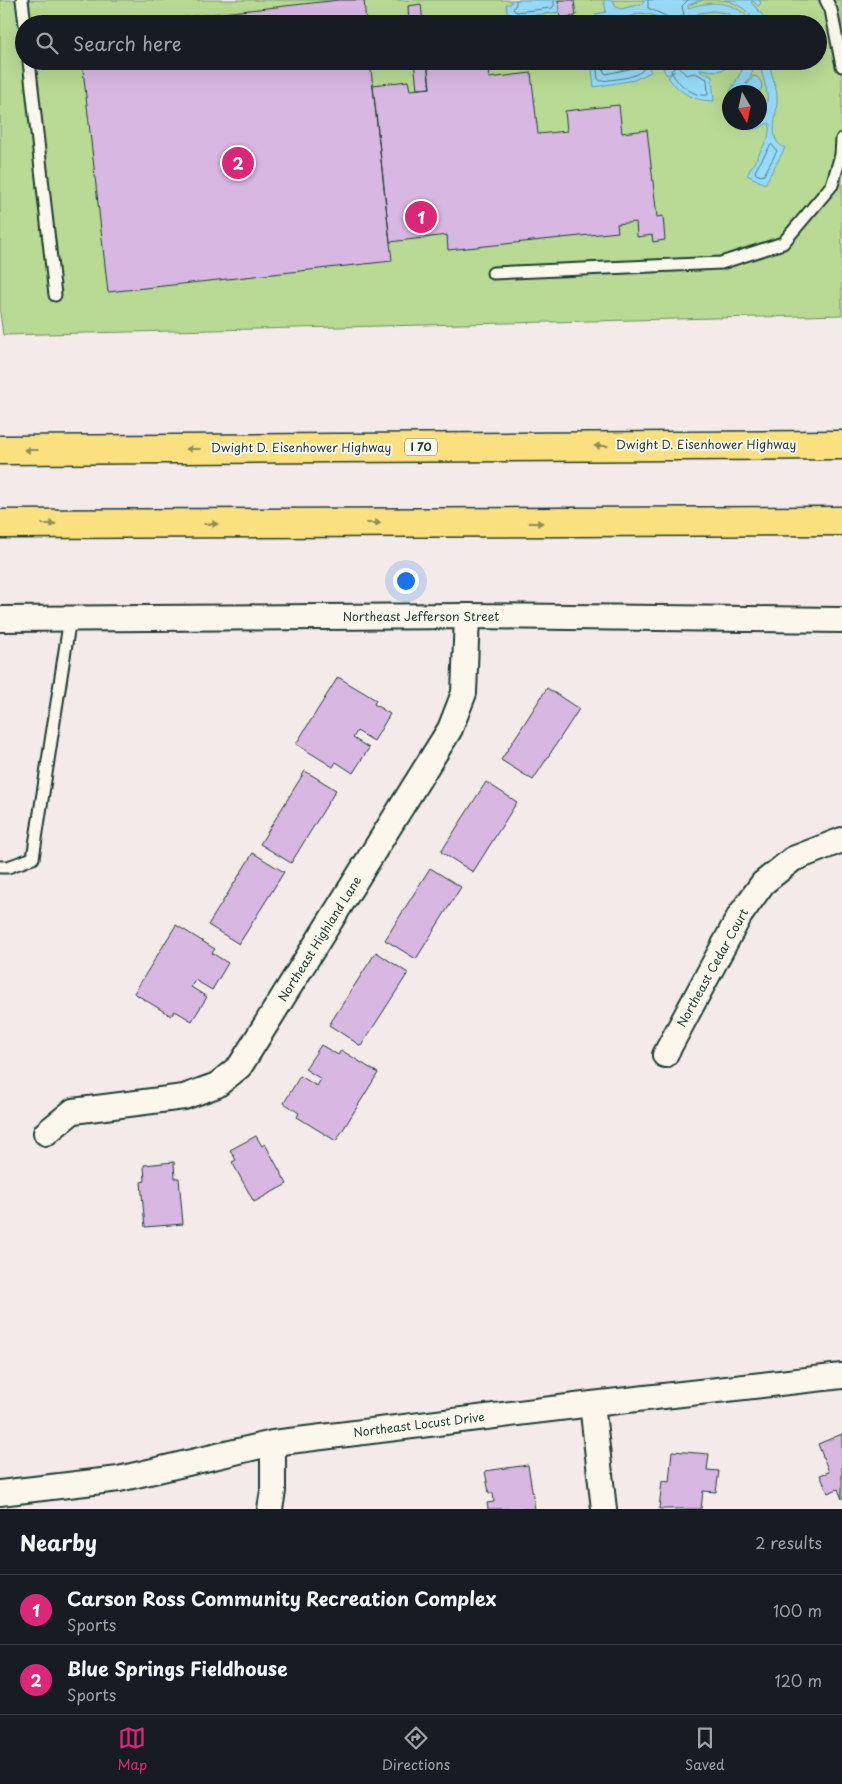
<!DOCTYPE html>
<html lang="en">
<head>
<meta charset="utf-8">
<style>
  :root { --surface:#171b24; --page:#242831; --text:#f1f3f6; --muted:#9ea1a6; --line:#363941; --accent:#db2777 }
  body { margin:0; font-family:"Playpen Sans",sans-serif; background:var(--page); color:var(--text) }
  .compass { position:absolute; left:722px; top:85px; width:45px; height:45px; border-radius:50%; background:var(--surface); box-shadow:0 5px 20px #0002; rotate:171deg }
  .you { position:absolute; left:405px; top:580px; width:18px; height:18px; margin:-12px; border:4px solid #fff; border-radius:50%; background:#1a73e8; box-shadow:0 0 0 8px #1a73e833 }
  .badge { display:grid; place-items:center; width:32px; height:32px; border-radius:50%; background:var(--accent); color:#fff; font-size:16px; font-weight:700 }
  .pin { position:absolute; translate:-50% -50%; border:2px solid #fff; box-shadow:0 1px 5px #0006 }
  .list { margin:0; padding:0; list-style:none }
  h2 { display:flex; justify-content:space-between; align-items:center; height:65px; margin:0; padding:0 20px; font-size:21px }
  h2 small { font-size:16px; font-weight:400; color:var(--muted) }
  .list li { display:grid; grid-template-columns:32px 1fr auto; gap:15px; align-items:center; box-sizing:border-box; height:70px; padding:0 20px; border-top:1px solid var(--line) }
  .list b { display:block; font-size:19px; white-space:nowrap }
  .list p { margin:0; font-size:16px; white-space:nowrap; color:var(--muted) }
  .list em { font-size:16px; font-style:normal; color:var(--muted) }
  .icon { flex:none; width:28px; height:28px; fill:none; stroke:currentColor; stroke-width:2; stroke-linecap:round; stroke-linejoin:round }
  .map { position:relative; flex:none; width:842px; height:1509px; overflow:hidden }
  .search { position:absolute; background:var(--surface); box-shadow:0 5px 20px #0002; left:15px; right:15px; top:15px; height:55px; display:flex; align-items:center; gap:12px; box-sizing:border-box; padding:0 18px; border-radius:28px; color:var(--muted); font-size:19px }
  .sheet { height:205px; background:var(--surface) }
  nav { display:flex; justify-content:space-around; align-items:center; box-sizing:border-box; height:70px; border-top:1px solid var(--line); background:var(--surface); font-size:14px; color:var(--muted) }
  nav a { display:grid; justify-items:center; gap:2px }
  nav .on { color:var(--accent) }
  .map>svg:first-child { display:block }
  .green { fill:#b8da94; stroke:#6c8c64; fill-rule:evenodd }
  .water { fill:#97dbf9; stroke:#679caa }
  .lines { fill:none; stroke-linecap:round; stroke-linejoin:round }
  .shore { stroke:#4f7c83; stroke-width:1 }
  .building { fill:#d8b7e3; stroke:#1f3d34 }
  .service-casing { stroke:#1f3d34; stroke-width:15 }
  .minor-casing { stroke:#1f3d34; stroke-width:28 }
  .motorway-casing { stroke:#1f3d34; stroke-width:31 }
  .service { stroke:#fbf7ec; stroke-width:11 }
  .minor { stroke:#fbf7ec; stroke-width:24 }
  .motorway { stroke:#fbe080; stroke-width:28 }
  .oneway { fill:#8d8e5a }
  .labels { text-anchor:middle; stroke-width:4; stroke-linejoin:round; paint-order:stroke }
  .shield { fill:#fbf7ec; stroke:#61756b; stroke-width:1 }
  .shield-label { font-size:11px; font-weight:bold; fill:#1f3d34 }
  .street-label { font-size:12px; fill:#1f3d34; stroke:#fbf7ec }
</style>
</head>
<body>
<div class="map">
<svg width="842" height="1509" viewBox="0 0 842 1509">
  <rect width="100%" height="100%" fill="#f4eaea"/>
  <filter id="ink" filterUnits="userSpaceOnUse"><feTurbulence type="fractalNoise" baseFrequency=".02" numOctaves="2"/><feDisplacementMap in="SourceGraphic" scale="10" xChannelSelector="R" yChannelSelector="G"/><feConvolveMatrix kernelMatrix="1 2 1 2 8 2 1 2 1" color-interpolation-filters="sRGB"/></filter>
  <g filter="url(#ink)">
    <path class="green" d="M0,0h842v315l-839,20 -3,-23zM24,24h794v37h-794zM730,92h30v30h-30z"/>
    <path class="water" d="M511,0h47l2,12 -52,6 -2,-14h5z
      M604,0h9l3,7 5,2 21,-5 2,-3 -2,-1h61l-15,5v3c26,-8 48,-8 65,16h-11l-15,-11 -14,-2 -13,2 -22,9 -10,-1 -16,-6 -10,-2 -21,6 -24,2 -1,-7 10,-2z
      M724,0h35l2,3 -3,3 -5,-5 -2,1 12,14 4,8h-11c-7,-13 -18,-21 -32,-24z
      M591,61h60l-5,2 5,9 -17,8 -40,7z
      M676,61h14l5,6 1,-2 -3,-4h41c-10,13 -21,10 -34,8l1,3 9,2 2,3 2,24c-19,0 -35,-8 -46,-24l7,-6 -8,4 -4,-6z
      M747,61h11l-12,23h2l5,-8 4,1 4,5 1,5 -3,5h-9l-4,-2 -4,2h-12z
      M760,61h10c0,13 6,23 7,35 1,14 -6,31 -1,44 2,4 5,6 9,8l-20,36 -18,-9 21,-37 2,-14 -2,-1c-12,8 -22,10 -34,0l26,-1v-4l5,-5 -2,-2 -3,4v-14l5,6c7,-13 -5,-31 -5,-46z"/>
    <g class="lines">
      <path class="shore" d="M516,0v4l-3,5 3,3 36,-4 2,-2v-6
        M648,0v8l27,12 9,-5 -2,-9 6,-6
        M596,61l2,18 3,2c13,-2 32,-2 42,-11l-1,-9
        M602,61l2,11 2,2 28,-6 2,-7
        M678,66l8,9 9,-2 12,6 1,16c-15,2 -31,-11 -37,-24z
        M772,145l5,6 -13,24 -3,1 -5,-2 -1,-3 15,-25z"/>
    </g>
    <path class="building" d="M339,0h25l2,24h-242z
      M558,0h16l2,16 -16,2z
      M421,4l2,20h-14l-1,-18z
      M82,61h288l22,200 -284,31z
      M414,61h13l3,27 -13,1z
      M427,61h60l2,17 42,-5 7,61 29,-3 -2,-20 54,-6 3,28 25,-3 10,87 6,-1 2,24 -12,2 -1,-7 -15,2 -1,-15 -19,2 1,8 -170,18 -1,-15 -57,7 -17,-157 35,-4 2,9 20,-2z
      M338,677l38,23 -2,4 16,10 -16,27 -17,-10 -4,7 16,10 -16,25 -17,-11 -3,5 -37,-23z
      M547,688l32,21 -46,71 -32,-20z
      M305,771l31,19 -45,73 -31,-19z
      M486,782l31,20 -44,70 -32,-20z
      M253,853l31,19 -45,72 -31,-19z
      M430,868l31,19 -45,72 -31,-19z
      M176,925l39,24 -3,4 16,10 -16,27 -17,-10 -4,7 16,10 -15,24 -17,-10 -4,5 -37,-23z
      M376,952l32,21 -47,73 -32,-21z
      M321,1045l17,10 3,-5 37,23 -42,68 -39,-24 2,-4 -15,-10 16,-27 17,10 4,-7 -16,-10z
      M256,1136l6,10 3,-2 22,40 -33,18 -22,-40 4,-2 -6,-10z
      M174,1162l1,16h4l4,46 -38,3 -4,-45 4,-1 -1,-16z
      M842,1434v65l-4,-10 -10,4 -8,-18 9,-3 -11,-28z
      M672,1451l37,3 -2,16 12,1 -3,21 -13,-1 -2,18h-42l3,-28 7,1z
      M528,1465l7,44h-47l-1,-6 7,-1 -1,-9h-4l-4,-22z"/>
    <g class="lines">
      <defs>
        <path id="service" d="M22,0l3,24
          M826,0l5,10 11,56
          M29,61l26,234
          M493,273l228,-10 62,-20 49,-58 9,-30 1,-16
          M0,867h8l25,-9 37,-240"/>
        <path id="minor" d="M0,619l467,-3 375,4
          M665,1055l75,-140 23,-32 30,-24 49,-19
          M46,1133l27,-22 111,-14 33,-12 23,-19 210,-337 14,-36 3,-77
          M592,1404l12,105
          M0,1493l119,-14 154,-36 319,-39 250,-28
          M270,1509l3,-18v-48"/>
        <path id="motorway" d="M0,450l842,-5
          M0,524l842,-3"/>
      </defs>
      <use href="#service" class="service-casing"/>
      <use href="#minor" class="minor-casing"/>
      <use href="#motorway" class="motorway-casing"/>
      <use href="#service" class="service"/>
      <use href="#minor" class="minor"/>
      <use href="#motorway" class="motorway"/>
    </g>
    <defs><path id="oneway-solid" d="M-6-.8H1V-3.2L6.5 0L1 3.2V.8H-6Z" transform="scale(1.25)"/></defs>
    <g class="oneway">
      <use href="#oneway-solid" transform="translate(601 446) rotate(180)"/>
      <use href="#oneway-solid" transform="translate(193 449) rotate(180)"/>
      <use href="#oneway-solid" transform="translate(31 450) rotate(180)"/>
      <use href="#oneway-solid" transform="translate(374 523)"/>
      <use href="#oneway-solid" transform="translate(536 523)"/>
      <use href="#oneway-solid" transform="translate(49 524)"/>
      <use href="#oneway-solid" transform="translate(211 524)"/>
    </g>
  </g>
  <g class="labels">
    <rect class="shield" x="405" y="438.5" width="32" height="17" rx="4"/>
    <g class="shield-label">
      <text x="421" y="451">I 70</text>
    </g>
    <g class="street-label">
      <text x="706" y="449">Dwight D. Eisenhower Highway</text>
      <text x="301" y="452">Dwight D. Eisenhower Highway</text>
      <text x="421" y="621">Northeast Jefferson Street</text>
      <text transform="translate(320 939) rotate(-58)" y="4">Northeast Highland Lane</text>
      <text transform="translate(713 968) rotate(-61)" y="4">Northeast Cedar Court</text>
      <text transform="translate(419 1425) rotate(-7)" y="4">Northeast Locust Drive</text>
    </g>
  </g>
</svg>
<svg class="compass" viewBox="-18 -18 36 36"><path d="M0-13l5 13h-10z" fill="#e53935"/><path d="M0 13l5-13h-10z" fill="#9ea1a6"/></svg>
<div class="you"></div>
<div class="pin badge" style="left:421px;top:217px">1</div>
<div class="pin badge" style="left:238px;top:163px">2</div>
<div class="search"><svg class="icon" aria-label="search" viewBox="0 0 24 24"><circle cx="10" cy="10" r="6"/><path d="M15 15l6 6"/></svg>Search here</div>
</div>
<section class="sheet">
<h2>Nearby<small>2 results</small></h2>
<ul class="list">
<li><span class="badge">1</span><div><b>Carson Ross Community Recreation Complex</b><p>Sports</p></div><em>100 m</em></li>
<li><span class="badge">2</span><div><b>Blue Springs Fieldhouse</b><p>Sports</p></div><em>120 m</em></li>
</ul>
</section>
<nav>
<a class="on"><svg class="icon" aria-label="map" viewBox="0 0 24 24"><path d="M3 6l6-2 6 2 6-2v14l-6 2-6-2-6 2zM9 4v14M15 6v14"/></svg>Map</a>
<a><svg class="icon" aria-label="directions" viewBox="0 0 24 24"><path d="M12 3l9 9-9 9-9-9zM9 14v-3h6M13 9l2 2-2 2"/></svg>Directions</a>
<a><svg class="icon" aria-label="saved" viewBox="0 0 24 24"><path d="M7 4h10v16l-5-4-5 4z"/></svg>Saved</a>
</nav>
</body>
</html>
